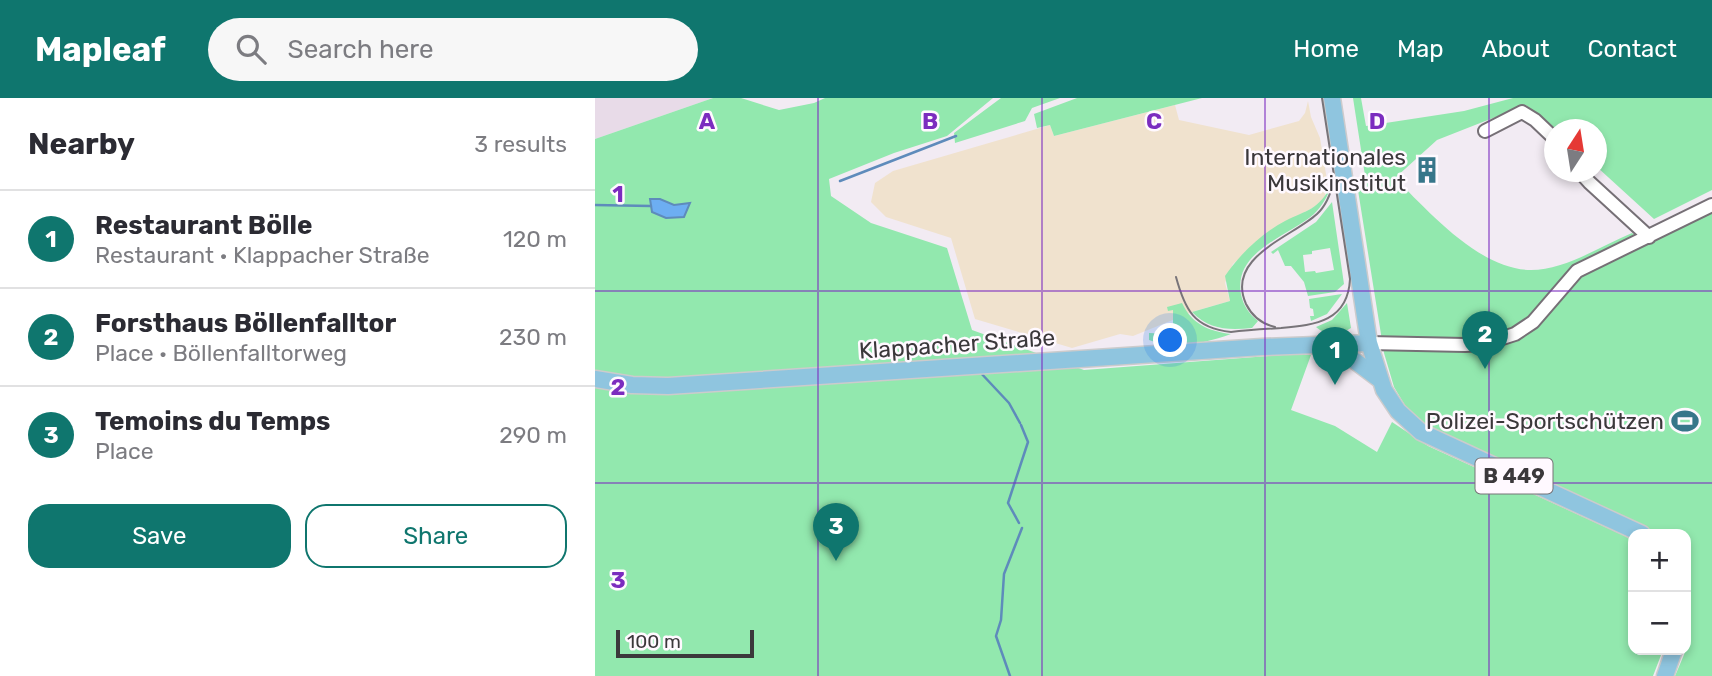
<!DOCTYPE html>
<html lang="en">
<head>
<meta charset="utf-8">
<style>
  :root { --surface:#fff; --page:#f7f7f7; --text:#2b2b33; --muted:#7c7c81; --line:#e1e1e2; --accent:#0f766e }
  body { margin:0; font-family:Rubik,sans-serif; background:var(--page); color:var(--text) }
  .controls { position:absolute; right:21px; bottom:21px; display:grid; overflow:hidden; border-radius:14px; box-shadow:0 4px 10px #0003 }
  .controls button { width:63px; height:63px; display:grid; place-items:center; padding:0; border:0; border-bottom:2px solid var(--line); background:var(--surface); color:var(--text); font:35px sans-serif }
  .compass { position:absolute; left:949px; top:21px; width:63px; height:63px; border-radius:50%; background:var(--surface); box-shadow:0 4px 10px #0003; rotate:12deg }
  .scale { position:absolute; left:21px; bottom:18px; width:138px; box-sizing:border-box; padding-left:7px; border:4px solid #3b383b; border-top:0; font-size:19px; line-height:24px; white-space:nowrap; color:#3b383b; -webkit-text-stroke:5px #fff9ff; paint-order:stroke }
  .you { position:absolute; left:576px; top:243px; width:24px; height:24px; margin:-18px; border:5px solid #fff; border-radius:50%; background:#1a73e8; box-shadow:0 0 0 10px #1a73e833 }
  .badge { display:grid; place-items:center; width:46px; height:46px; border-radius:50%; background:var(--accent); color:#fff; font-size:23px; font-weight:700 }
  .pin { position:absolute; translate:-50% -58px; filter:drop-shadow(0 2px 4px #0008) }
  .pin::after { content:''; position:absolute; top:37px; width:24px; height:21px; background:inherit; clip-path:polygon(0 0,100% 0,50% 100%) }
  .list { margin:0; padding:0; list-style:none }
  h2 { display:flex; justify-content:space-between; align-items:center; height:91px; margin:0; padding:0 28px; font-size:30px }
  h2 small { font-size:23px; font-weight:400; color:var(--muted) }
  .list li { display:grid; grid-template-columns:46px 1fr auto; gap:21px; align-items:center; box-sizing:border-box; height:98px; padding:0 28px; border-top:2px solid var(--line) }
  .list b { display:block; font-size:26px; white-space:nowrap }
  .list p { margin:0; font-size:23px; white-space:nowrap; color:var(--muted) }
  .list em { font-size:23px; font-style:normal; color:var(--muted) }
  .actions { display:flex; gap:14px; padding:21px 28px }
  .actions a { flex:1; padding:16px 0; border:2px solid var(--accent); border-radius:21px; text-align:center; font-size:24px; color:var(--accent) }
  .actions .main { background:var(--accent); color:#fff }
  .icon { flex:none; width:38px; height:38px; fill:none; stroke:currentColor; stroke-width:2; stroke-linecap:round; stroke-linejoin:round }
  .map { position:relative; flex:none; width:1117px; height:578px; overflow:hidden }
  header { display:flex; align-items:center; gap:42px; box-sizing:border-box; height:98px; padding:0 35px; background:var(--accent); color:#fff }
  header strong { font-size:33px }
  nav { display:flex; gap:38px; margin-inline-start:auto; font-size:24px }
  .search { width:490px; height:63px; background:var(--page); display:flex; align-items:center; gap:18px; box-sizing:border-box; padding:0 24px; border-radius:38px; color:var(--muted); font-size:26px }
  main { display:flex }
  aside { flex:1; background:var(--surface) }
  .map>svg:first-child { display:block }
  .industrial { fill:#f0e2ce }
  .built { fill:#e8dbe8 }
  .green { fill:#92e8ae; fill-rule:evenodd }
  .water { fill:#6daef2; stroke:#5e8bbb; stroke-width:2 }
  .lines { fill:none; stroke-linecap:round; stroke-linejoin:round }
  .stream { stroke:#5e8bbb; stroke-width:2.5 }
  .minor-casing { stroke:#767076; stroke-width:16 }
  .major-casing { stroke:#cccbcc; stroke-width:19 }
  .minor { stroke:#fff; stroke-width:12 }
  .major { stroke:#8fc5df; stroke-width:16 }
  .tram { stroke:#787479; stroke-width:2 }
  .grid { fill:none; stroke:#7b2cbf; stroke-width:2; stroke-opacity:0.55 }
  .labels { text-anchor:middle; stroke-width:5; stroke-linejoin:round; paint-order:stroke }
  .shield { fill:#fff9ff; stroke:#767276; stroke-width:2 }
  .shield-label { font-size:21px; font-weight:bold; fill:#3b383b }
  .poi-label { font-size:23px; fill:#3b383b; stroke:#fff9ff; text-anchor:end }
  .street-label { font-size:23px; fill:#3b383b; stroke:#fff9ff }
  .grid-label { font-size:23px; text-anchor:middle; font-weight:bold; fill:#7b2cbf; stroke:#fff9ff; stroke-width:5; stroke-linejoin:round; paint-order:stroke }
</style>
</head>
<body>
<header>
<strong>Mapleaf</strong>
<div class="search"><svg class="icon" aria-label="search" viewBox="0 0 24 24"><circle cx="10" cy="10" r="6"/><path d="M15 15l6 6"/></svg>Search here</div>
<nav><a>Home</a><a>Map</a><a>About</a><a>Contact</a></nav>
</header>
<main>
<aside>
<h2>Nearby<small>3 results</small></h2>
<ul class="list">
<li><span class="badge">1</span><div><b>Restaurant Bölle</b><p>Restaurant · Klappacher Straße</p></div><em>120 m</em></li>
<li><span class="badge">2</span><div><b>Forsthaus Böllenfalltor</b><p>Place · Böllenfalltorweg</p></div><em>230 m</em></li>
<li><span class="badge">3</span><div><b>Temoins du Temps</b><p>Place</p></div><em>290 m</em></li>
</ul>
<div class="actions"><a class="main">Save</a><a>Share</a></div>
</aside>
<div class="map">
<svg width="1117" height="578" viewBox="0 0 1117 578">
  <rect width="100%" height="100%" fill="#f2ebf3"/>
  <path class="industrial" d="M713,3l3,16 9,21 7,42 -2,16 -7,9 -43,23 -42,36 -8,19 5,18 -35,10 -62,25 -13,-2 -48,14 -97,-29 -24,-81 -65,-21 -15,-15 4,-19 18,-12 157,-46 4,11 121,-31 4,15 70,15 50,-14 6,-8z"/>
  <path class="built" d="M0,0h118l-118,41z"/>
  <path class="green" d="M118,0h28l38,12 35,-7 11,-5h168l-46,38 -53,17 -65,26 2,17 40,27 76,25 25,82 112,40 198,-15h29l-20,55 44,16 42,26 15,-30 36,24 197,90 8,5v109h30l-10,26h-1058v-537z
    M406,0h59l-28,10 -7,13 -70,22 -1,-10z
    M482,0h125l-148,38 -4,-11 -13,3 -3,-14z
    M758,0h8l5,28 98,-15 49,-13h199v92l-58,29 -57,-52v-37l-41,-1 -30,-24 -89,35 -42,38c33,33 85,92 136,92 34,0 70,-24 101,-37l16,12 64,-35v466h-37l11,-26 5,-41 -5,-29v-46h-30l-9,-7 -214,-96 -27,-24 -12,-20 -10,-34 -27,-169 9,-2z
    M736,88c-3,10 -9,20 -17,28 -25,22 -81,37 -73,80 2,11 8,20 17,27l-6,7c-24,2 -43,2 -60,-16l38,-11 -5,-25c14,-21 37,-43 60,-55 22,-11 33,-11 46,-35z
    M737,104l12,82 -9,8 -27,4 -4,-14 -13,-16h-6l-7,-16 -5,4 -2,-2 45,-30zM735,150l4,22 -18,3 -1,-2 -10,1 -2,-17 9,-1v-3z
    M747,196l-15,20 -16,7 -1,-5h4l-1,-7 -3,-1 -1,-9z
    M587,205c10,21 26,28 49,31 -25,9 -57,16 -82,6v-7l24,1v-24l-5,1 -1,-4z
    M752,205l4,25c-10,7 -25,8 -35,-1l16,-7z"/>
  <path class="water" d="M55,101h10l14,6 16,-2 -6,14 -18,1 -14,-6z"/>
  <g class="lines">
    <path class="stream" d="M245,83l116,-45
      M0,107l56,1
      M384,273l30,32 11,20
      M424,425l-11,-20 20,-61 -7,-17
      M415,578l-14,-40 5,-16 3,-46 18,-46"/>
    <defs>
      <path id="minor" d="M890,33l37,-19 13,8 20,19
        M985,74l9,10 60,55
        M774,245l96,2 19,-1 31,-10 18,-12 44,-51 135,-66"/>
      <path id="major" d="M737,0l37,245 15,47 14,21 23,21 221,102
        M733,247l15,7 36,27
        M0,281l37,6 36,1 594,-39 107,-4
        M1070,578l9,-26"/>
    </defs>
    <use href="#minor" class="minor-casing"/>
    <use href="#major" class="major-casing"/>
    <use href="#minor" class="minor"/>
    <use href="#major" class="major"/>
    <path class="tram" d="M581,179c9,33 18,51 55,55 17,-2 34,-3 50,-4 35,-3 67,-7 69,-49l-28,-181
      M680,229c-13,-3 -23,-11 -29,-23 -21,-47 46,-67 71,-90 10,-9 14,-21 17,-34"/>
  </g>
  <path class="grid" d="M223,0v578M447,0v578M670,0v578M894,0v578M0,193h1117M0,385h1117"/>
  <defs>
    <symbol id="building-bare" viewBox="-9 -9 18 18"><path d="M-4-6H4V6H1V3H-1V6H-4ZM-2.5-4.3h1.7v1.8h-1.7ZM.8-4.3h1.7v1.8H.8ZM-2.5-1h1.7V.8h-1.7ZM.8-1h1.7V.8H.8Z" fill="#37768a" stroke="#fff9ff" stroke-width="2.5" paint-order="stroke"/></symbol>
    <symbol id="stadium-bare" viewBox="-9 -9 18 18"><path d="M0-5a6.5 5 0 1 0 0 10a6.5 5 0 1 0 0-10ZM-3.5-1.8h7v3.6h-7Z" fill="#37768a" stroke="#fff9ff" stroke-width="2.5" paint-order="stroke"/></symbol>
  </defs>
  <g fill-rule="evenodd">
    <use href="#building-bare" x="813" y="53" width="38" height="38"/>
    <use href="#stadium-bare" x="1071" y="304" width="38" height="38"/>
  </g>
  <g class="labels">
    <rect class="shield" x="880.5" y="360.5" width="77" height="35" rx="5"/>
    <g class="shield-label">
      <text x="919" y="385">B 449</text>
    </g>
    <g class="poi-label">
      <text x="811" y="67">Internationales<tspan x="811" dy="26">Musikinstitut</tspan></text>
      <text x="1069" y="331">Polizei-Sportschützen</text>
    </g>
    <g class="street-label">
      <text transform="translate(362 246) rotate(-4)" y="8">Klappacher Straße</text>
    </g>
  </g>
  <g class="grid-label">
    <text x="112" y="31">A</text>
    <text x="335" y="31">B</text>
    <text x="559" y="31">C</text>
    <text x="782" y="31">D</text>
    <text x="23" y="104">1</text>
    <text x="23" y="297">2</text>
    <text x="23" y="490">3</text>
  </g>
</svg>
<div class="controls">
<button>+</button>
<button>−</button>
</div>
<svg class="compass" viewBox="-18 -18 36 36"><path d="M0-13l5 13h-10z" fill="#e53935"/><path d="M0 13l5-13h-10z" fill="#7c7c81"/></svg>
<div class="scale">100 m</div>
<div class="you"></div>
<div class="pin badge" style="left:740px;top:287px">1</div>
<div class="pin badge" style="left:890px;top:271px">2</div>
<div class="pin badge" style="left:241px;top:463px">3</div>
</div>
</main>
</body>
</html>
